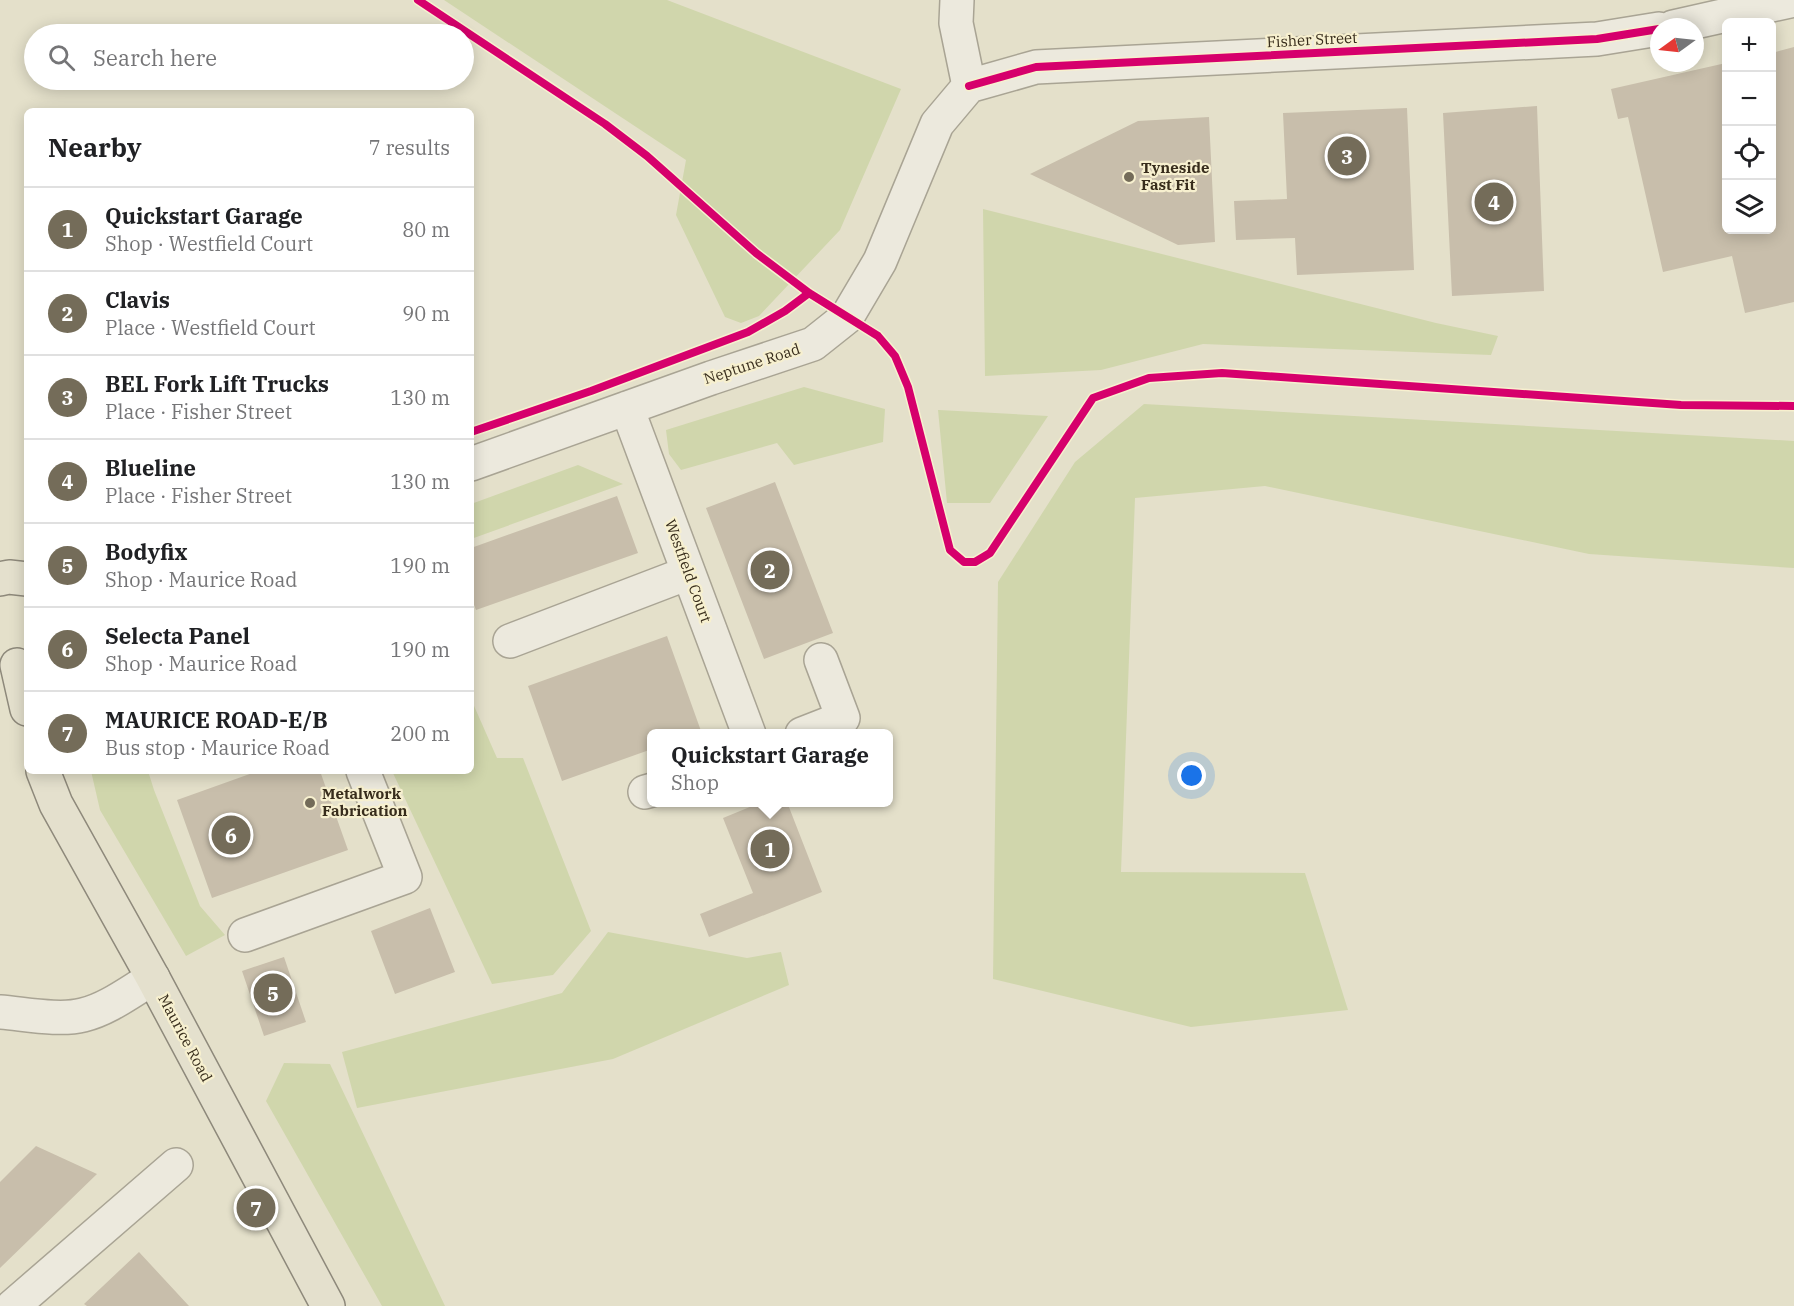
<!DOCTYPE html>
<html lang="en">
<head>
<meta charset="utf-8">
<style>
  :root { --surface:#fff; --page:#f6f6f6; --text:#202124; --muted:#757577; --line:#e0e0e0; --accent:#746c59 }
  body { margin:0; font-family:"IBM Plex Serif",serif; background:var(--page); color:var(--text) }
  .controls { position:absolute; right:18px; top:18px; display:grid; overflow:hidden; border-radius:9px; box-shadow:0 3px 15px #0003 }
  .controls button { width:54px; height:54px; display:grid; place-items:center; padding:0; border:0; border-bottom:2px solid var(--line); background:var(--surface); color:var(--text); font:30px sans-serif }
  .compass { position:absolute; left:1650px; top:18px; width:54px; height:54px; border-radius:50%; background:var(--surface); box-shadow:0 3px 15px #0003; rotate:255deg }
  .you { position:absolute; left:1192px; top:776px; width:21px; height:21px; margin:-15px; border:4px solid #fff; border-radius:50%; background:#1a73e8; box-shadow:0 0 0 9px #1a73e833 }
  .badge { display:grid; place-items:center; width:39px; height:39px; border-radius:50%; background:var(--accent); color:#fff; font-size:20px; font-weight:700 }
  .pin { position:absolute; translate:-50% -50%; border:3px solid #fff; box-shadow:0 2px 6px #0006 }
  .popup { position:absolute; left:647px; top:729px; width:246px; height:78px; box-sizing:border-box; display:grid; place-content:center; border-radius:9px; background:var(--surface); filter:drop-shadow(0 2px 4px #0005); font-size:20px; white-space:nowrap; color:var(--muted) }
  .popup b { font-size:22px; color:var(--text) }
  .popup::after { content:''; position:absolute; left:50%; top:100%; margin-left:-12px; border:12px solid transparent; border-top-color:var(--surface) }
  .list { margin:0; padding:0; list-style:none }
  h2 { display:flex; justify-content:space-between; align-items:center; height:78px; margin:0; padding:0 24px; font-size:26px }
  h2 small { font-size:20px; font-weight:400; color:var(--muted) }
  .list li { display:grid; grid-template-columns:39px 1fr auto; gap:18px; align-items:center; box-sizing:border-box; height:84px; padding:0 24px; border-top:2px solid var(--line) }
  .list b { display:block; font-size:22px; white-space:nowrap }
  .list p { margin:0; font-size:20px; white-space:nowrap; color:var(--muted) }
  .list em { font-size:20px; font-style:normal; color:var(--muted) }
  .icon { flex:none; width:33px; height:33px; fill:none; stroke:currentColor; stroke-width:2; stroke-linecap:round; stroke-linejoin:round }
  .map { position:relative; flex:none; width:1794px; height:1306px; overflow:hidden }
  .search { position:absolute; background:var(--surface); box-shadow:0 3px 15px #0003; left:24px; top:24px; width:450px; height:66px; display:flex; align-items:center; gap:15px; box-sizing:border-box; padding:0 21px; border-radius:33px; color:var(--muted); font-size:22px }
  .panel { position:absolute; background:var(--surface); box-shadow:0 3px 15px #0003; left:24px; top:108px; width:450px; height:666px; border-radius:9px }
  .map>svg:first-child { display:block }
  .green { fill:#d0d6ac }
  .building { fill:#c8beab }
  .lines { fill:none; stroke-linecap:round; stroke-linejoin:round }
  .minor-casing { stroke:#a9a494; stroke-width:36 }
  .major-casing { stroke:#8e897b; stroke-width:36 }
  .minor { stroke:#ece9dd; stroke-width:33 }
  .major { stroke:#e4e0cd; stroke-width:33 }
  .cycleway-casing { stroke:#f7f0cf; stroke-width:11 }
  .cycleway { stroke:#d6006c; stroke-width:8 }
  .poi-dot { fill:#746c59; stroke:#f7f0cf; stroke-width:2 }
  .labels { text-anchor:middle; stroke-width:4.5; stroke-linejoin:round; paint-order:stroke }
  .street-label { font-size:15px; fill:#382d1c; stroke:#f7f0cf }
  .poi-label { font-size:15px; font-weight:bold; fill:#382d1c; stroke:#f7f0cf; text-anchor:start }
</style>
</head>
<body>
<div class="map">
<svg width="1794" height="1306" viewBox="0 0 1794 1306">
  <rect width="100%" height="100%" fill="#e4e0ca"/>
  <path class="green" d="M444,0h223l234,89 -61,141 -81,86 -18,7 -16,-6 -49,-102 10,-55z
    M983,209l453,114 62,13 -7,19 -288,-11 -102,26 -116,6z
    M804,387l81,22 -2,33 -89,23 -17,-22 -96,27 -12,-16 -3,-24z
    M1144,404l650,37v127l-205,-14 -324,-68 -130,12 -14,374 184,1 43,137 -157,17 -198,-48 5,-397 77,-120z
    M938,410h1l109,6 -58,87h-43z
    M578,465l45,19 -152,55v-35z
    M471,699l26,59h26l68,173 -38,44 -61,9 -100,-213h79z
    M91,771h57l6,19 46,116 25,29 -39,21 -86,-146z
    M608,932l139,26 34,-6 8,33 -176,74 -256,49 -15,-56 220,-59z
    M284,1063l46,1 115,242h-63l-116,-205z"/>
  <path class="building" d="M1794,47v255l-49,11 -13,-57 -69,16 -35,-155 -10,2 -7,-30 115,-26v167h46v-177z
    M1537,106l7,185 -92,5 -9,-183z
    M1407,108l7,162 -117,5 -2,-37 -59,2 -2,-39 53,-2 -4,-86z
    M1209,117l6,125 -37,3 -148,-71 108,-53z
    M775,482l58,151 -69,26 -58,-151z
    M617,496l21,57 -162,57 -5,-13v-49z
    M667,636l34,95 -7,3h-42v15l-90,32 -34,-95z
    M258,771h62l28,79 -136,48 -35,-98z
    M762,802h25l35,90 -113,45 -9,-23 53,-21 -30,-75z
    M430,908l25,64 -60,22 -24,-63z
    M284,957l22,65 -42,14 -22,-65z
    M36,1146l61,28 -97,94v-86z
    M139,1252l50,54h-102l-3,-2z"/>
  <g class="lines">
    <defs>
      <path id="minor" d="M957,0l-1,23 13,63
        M1673,27l121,-27
        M969,86l67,-19 561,-28 62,-10
        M627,408l122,326
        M471,464l240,-86 102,-34 34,-27 33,-56 57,-137 32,-38
        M510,641l178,-68
        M802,734l41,-16 -22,-58
        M645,792l7,-2
        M245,935l160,-58 -42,-106
        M0,1012c25,2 60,9 83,3 25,-6 48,-24 70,-37
        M13,1306l163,-141"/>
      <path id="major" d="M0,579l9,-2 18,2
        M17,665l10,44
        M43,771l13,33 97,174 175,328"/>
    </defs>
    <use href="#minor" class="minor-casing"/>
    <use href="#major" class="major-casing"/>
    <use href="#minor" class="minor"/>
    <use href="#major" class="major"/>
    <defs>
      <path id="cycleway" d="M418,0l187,124 42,32 109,97 53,40 69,43 17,20 13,31 42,163 14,12h11l15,-9 103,-155 56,-20 73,-5 459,32 113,1
        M969,86l67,-19 561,-28 62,-10
        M471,432l120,-41 157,-59 37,-21 24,-18"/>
    </defs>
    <use href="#cycleway" class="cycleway-casing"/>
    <use href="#cycleway" class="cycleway"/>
  </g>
  <g class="poi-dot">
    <circle cx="1129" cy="177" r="6"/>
    <circle cx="310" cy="803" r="6"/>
  </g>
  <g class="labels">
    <g class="street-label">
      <text transform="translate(1312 40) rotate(-3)" y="5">Fisher Street</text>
      <text transform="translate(752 364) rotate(-18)" y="5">Neptune Road</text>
      <text transform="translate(688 571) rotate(70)" y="5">Westfield Court</text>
      <text transform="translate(185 1038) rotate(62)" y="5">Maurice Road</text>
    </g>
    <g class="poi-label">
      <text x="1141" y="173">Tyneside<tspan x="1141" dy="17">Fast Fit</tspan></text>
      <text x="322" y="799">Metalwork<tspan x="322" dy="17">Fabrication</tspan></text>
    </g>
  </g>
</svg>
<div class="controls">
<button>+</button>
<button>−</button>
<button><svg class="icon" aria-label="locate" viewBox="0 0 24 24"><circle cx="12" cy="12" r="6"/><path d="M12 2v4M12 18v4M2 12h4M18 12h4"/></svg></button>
<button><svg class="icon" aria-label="layers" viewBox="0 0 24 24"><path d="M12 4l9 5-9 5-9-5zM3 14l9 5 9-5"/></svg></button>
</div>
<svg class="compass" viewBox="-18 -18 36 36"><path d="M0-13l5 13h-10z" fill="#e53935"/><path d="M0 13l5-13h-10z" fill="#757577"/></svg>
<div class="you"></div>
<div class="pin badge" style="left:770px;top:849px">1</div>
<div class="popup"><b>Quickstart Garage</b>Shop</div>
<div class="pin badge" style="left:770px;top:570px">2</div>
<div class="pin badge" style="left:1347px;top:156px">3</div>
<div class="pin badge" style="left:1494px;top:202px">4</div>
<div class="pin badge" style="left:273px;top:993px">5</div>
<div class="pin badge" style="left:231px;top:835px">6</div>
<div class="pin badge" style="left:256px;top:1208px">7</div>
<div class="search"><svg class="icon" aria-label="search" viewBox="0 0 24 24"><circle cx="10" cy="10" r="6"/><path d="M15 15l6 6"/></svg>Search here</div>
<section class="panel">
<h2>Nearby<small>7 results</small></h2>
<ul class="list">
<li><span class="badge">1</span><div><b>Quickstart Garage</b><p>Shop · Westfield Court</p></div><em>80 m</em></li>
<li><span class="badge">2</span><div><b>Clavis</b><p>Place · Westfield Court</p></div><em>90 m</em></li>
<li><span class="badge">3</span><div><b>BEL Fork Lift Trucks</b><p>Place · Fisher Street</p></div><em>130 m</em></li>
<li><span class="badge">4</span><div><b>Blueline</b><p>Place · Fisher Street</p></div><em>130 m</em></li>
<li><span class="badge">5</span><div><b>Bodyfix</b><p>Shop · Maurice Road</p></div><em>190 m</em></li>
<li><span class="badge">6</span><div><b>Selecta Panel</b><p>Shop · Maurice Road</p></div><em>190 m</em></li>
<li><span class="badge">7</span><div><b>MAURICE ROAD-E/B</b><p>Bus stop · Maurice Road</p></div><em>200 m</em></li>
</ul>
</section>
</div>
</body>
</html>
